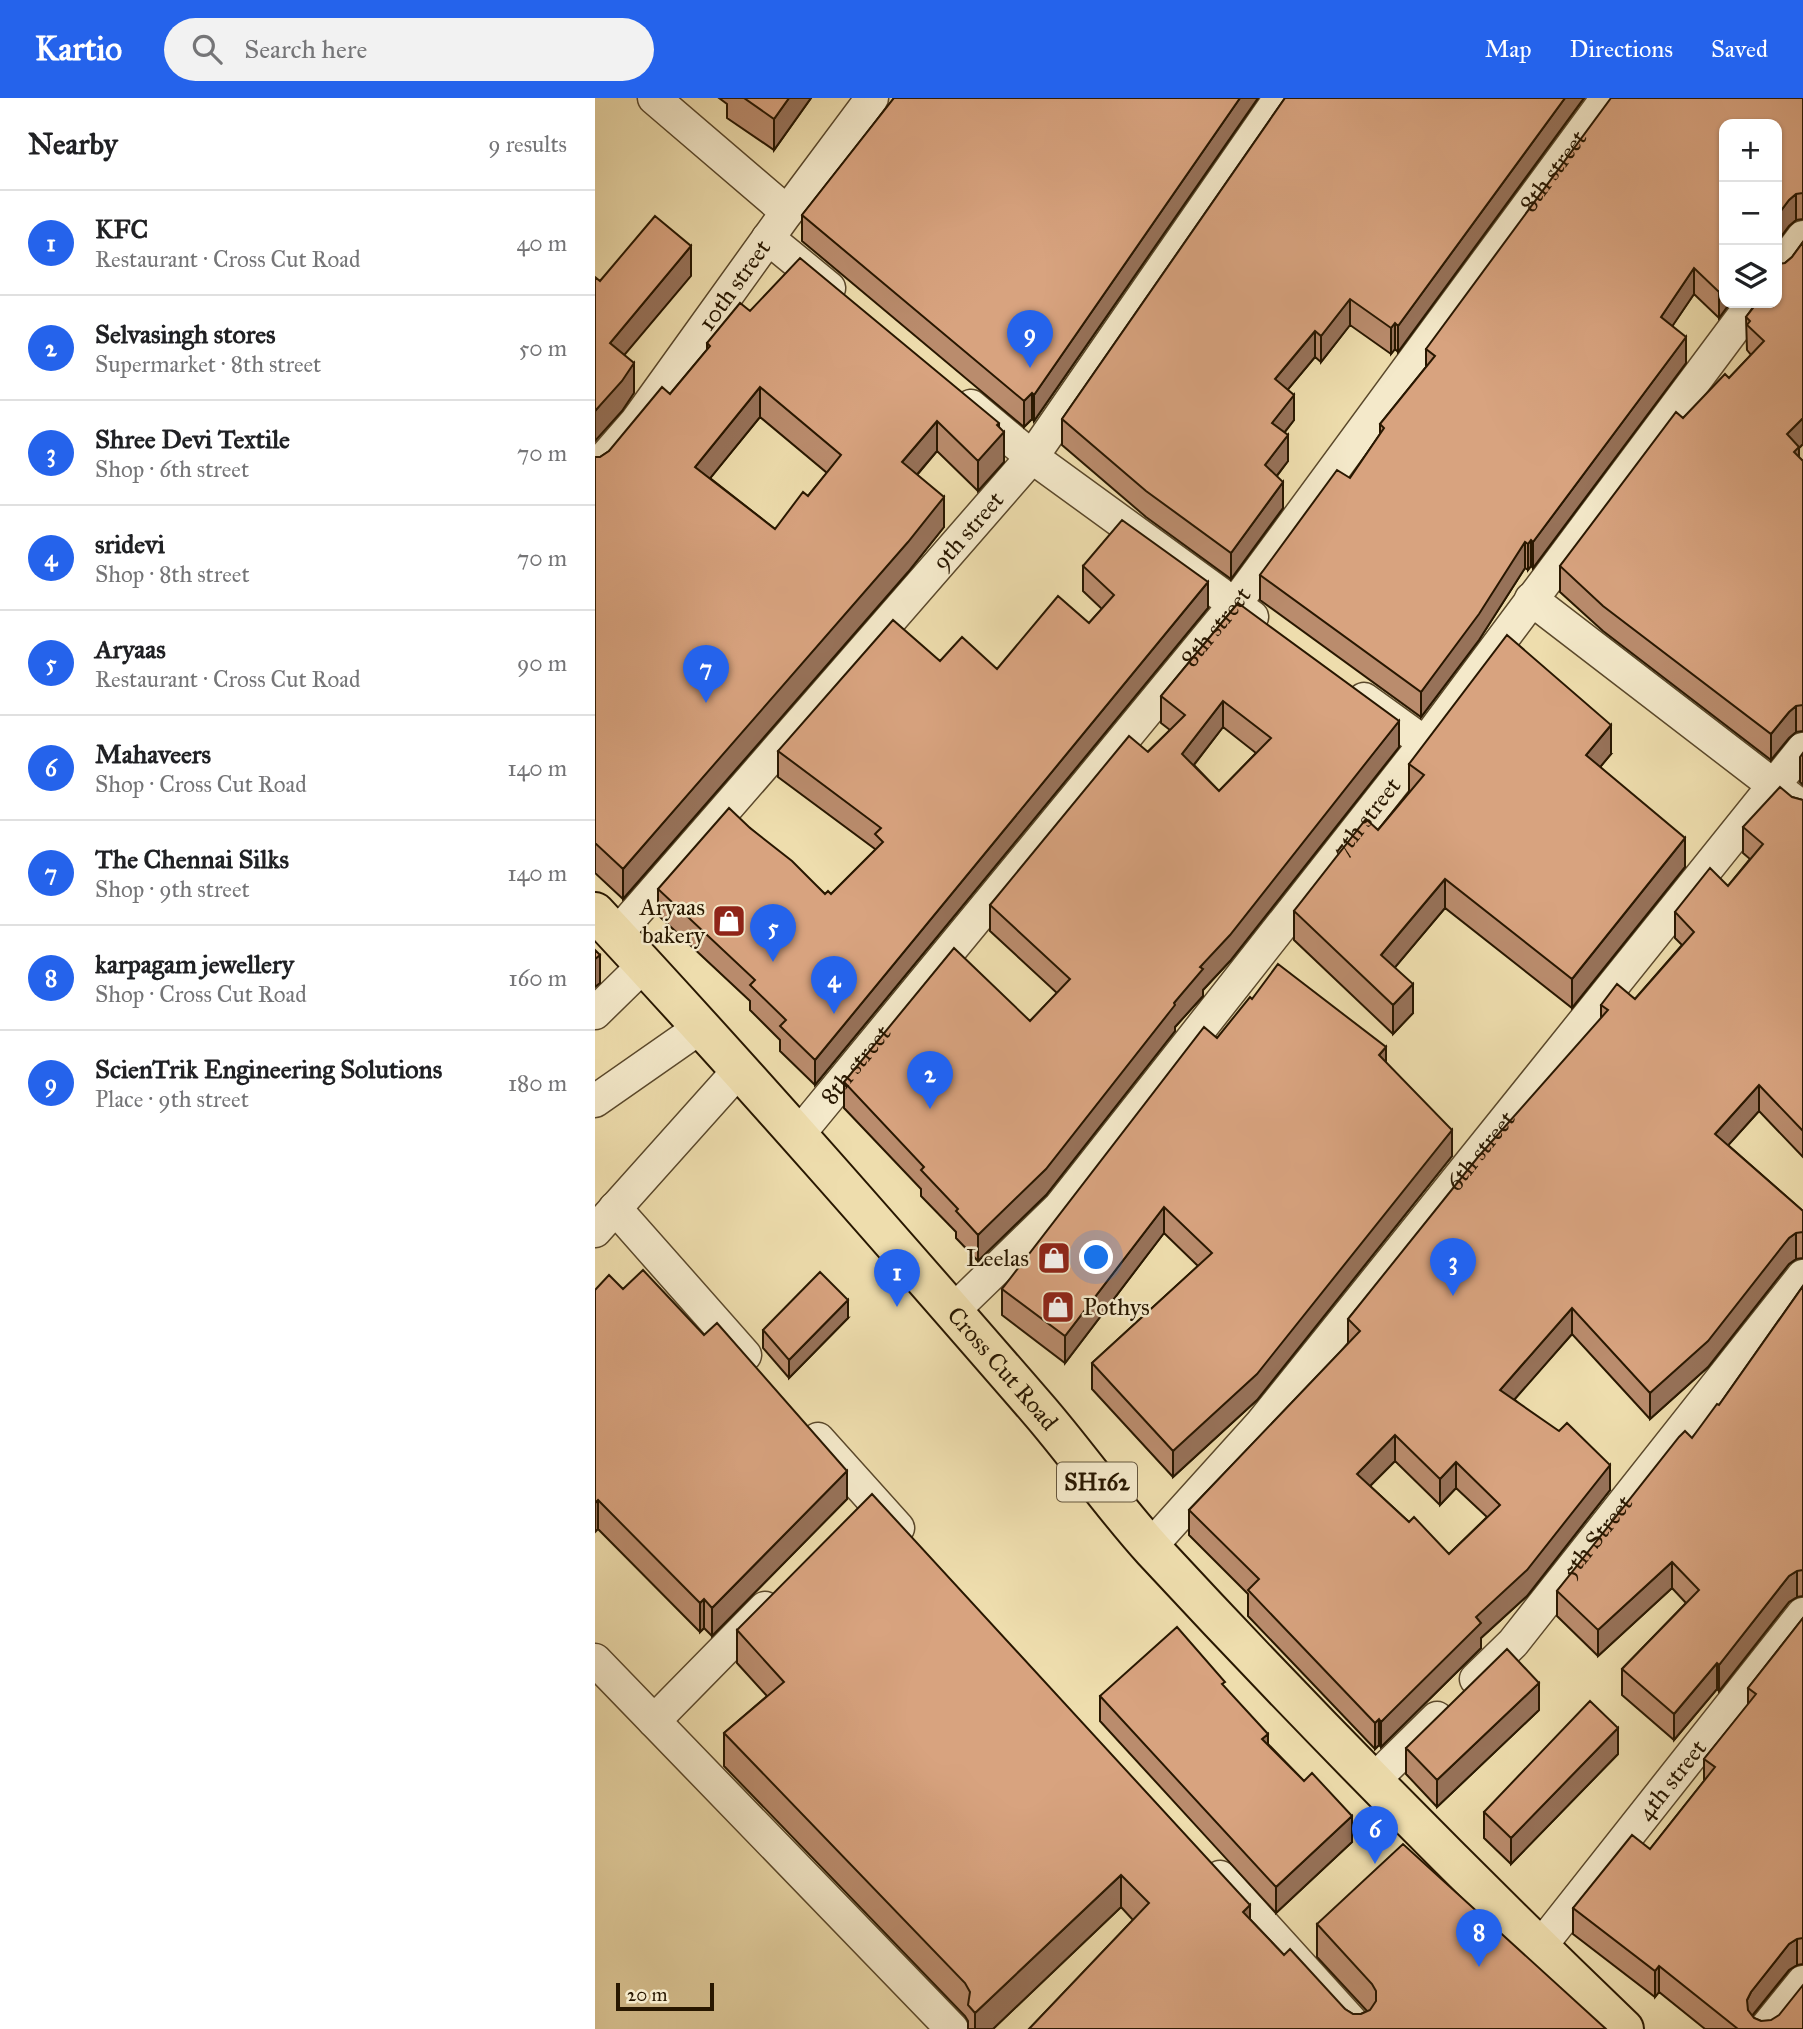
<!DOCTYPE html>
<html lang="en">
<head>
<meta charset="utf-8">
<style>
  :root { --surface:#fff; --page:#f2f2f2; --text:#202124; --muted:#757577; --line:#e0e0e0; --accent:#2563eb }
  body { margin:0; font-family:"IM FELL Great Primer",serif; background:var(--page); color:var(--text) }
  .controls { position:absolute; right:21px; top:21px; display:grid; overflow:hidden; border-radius:14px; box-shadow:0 2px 5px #0004 }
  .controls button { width:63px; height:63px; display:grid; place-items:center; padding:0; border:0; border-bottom:2px solid var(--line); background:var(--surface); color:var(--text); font:35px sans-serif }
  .scale { position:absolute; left:21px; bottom:18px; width:98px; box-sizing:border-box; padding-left:7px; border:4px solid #281700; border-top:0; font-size:19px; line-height:24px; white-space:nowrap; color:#281700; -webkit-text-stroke:5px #f4e9ca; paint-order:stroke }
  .you { position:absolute; left:502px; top:1160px; width:24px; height:24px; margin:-18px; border:5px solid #fff; border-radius:50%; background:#1a73e8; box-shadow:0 0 0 10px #1a73e833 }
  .badge { display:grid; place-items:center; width:46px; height:46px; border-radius:50%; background:var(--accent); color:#fff; font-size:23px; font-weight:700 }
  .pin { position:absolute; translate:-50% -58px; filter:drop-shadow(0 2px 4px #0008) }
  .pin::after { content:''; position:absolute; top:37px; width:24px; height:21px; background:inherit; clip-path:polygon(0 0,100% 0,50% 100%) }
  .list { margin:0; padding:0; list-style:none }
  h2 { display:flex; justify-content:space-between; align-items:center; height:91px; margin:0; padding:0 28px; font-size:30px }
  h2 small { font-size:23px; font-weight:400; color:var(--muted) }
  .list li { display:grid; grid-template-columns:46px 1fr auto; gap:21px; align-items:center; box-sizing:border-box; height:105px; padding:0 28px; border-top:2px solid var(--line) }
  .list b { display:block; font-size:26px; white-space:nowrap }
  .list p { margin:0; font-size:23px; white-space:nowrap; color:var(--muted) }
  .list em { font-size:23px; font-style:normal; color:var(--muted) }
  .icon { flex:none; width:38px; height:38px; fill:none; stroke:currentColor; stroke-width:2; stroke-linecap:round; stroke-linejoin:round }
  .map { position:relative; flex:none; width:1208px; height:1931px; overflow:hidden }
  header { display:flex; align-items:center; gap:42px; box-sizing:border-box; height:98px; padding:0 35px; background:var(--accent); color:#fff }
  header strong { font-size:33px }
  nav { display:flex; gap:38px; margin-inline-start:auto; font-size:24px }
  .search { width:490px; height:63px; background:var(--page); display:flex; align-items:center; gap:18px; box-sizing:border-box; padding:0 24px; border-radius:38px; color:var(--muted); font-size:26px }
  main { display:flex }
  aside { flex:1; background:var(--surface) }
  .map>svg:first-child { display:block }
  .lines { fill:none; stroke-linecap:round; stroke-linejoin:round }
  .minor-casing { stroke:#5a482b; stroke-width:35 }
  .major-casing { stroke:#281700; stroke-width:42 }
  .minor { stroke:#f4e9ca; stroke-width:32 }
  .major { stroke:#eeddad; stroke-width:38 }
  .wall { fill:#ba8c6d; stroke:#281700; stroke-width:2; fill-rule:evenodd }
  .shaded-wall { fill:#977259; stroke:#281700; stroke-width:2 }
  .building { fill:#d8a37f; stroke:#281700; stroke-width:2; fill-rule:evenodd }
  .labels { text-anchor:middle; stroke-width:5; stroke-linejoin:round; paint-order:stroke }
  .shield { fill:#f4e9ca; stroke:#65563d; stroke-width:2 }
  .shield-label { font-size:23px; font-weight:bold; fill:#281700 }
  .street-label { font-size:24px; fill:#281700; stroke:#f4e9ca }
  .poi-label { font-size:24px; fill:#281700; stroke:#f4e9ca; text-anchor:end }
</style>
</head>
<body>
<header>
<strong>Kartio</strong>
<div class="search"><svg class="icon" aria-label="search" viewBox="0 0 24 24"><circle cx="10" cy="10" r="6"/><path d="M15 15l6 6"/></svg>Search here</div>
<nav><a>Map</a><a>Directions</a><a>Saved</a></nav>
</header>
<main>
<aside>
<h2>Nearby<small>9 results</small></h2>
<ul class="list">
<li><span class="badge">1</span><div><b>KFC</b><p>Restaurant · Cross Cut Road</p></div><em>40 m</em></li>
<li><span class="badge">2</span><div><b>Selvasingh stores</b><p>Supermarket · 8th street</p></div><em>50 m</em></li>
<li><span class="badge">3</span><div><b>Shree Devi Textile</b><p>Shop · 6th street</p></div><em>70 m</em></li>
<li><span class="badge">4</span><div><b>sridevi</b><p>Shop · 8th street</p></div><em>70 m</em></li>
<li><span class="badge">5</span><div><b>Aryaas</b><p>Restaurant · Cross Cut Road</p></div><em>90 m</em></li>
<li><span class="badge">6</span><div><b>Mahaveers</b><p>Shop · Cross Cut Road</p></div><em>140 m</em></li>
<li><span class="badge">7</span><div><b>The Chennai Silks</b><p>Shop · 9th street</p></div><em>140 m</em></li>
<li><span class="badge">8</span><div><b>karpagam jewellery</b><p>Shop · Cross Cut Road</p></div><em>160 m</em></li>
<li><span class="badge">9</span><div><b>ScienTrik Engineering Solutions</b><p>Place · 9th street</p></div><em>180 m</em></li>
</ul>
</aside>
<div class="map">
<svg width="1208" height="1931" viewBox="0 0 1208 1931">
  <rect width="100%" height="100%" fill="#eeddad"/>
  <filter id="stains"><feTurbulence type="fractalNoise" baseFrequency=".00286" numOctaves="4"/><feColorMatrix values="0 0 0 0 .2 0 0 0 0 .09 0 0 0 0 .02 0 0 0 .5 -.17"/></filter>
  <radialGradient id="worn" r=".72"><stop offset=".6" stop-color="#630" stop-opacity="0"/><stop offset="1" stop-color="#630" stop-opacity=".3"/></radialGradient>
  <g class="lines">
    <defs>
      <g id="minor">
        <path d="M59,0l133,114"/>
        <path d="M173,140l61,50"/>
        <path d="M1182,174l26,-35"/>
        <path d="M376,308l61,51 220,160"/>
        <path id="s1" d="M0,371l41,-47 151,-210 85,-114"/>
        <path d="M936,501l272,209"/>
        <path d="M769,601l61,44"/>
        <path id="s2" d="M21,837l416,-478 248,-359"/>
        <path d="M0,915l49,-48"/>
        <path d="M0,1003l106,-74"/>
        <path id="s3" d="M203,1037l437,-531 372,-506"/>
        <path d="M20,1110l130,147"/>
        <path d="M0,1133l145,-162"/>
        <path id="s4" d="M357,1214l108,-105 365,-464 328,-440"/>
        <path d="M223,1341l80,89"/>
        <path id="s5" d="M555,1449l111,-123 542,-675"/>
        <path d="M0,1562l357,369"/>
        <path id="s6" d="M881,1581l37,-36 290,-367"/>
        <path d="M59,1623l111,-113"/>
        <path d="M778,1683l64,-63"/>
        <path d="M625,1779l138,152"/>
        <path id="s7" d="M944,1850l264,-334"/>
        <path d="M1170,1931l38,-47"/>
      </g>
      <g id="major">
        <path id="s8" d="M0,814c151,162 297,329 442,496 40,46 75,97 116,142 152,164 310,324 471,479"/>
      </g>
    </defs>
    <use href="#minor" class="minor-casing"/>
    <use href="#major" class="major-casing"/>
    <use href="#minor" class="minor"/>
    <use href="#major" class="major"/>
  </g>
  <path class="wall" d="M124,0h92l-37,52 -47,-32v-14z
    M299,0h364l-224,323 -2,-2 -8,8 -222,-186v-26z
    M690,0h299l-186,254 -3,-3 -4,5 -41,-29 -29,37 -6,-5 -27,32 6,31 -9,12 3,29 -11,15 6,32 -52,71 -85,-62 -84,-72v-26z
    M1208,0v121l-7,1 -7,6 -12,16v-118l-53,179h6l-11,15 -25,-24 -22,32 14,37 -153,205 -2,-2 -3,4 -3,-2 -46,72 -58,77 -161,-117v-25l90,-97 30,-44v-10l46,-57v-18z
    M1208,144v202l-4,4v10l4,3v270l-7,1 -7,6 -18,22 -168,-129 -43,-39v-26l123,-148 46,-40 22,-23 -4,-5 -1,-33 39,-54 7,-6z
    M155,213l249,116 5,35 -26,29 -41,-40 -20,24 27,52 -36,45 -285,327 -28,-26v-416h5l9,-6 61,-57 37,-44v-7zM165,319l67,56 -19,23 -33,33 -65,-51z
    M488,468l125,42 -393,477 -35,-34v-11l-30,-30v-9l-92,-86v-26l92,-61 75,66h6l44,-44v-1l-97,-72v-26l162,-90 57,8 92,-46 13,-14 -19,-18z
    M643,505l161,144 -169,214 -27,29v6l-28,31v4l-129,164 -68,66 -22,-23v-6l-35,-36v-7l-77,-81v-26l186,-61 27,-28 -67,-62v-26l180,-175 -9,-7v-27zM628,629l33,26 -37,38 -25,-26z
    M1208,655v32l-3,-3v-25z
    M1016,656l-11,13 85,100 -113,141 -127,-100 -50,59 18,46 -20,21 -99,-94v-29l84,-81 31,-38v-28z
    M1197,699l11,3v357l-44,-46 -31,34 75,66v47l-7,1 -7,5 -81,103 -58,52 -78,-85 -58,65 96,91 -83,106 -46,42v10l-100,99 -2,-2 -4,4 -127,-133v-22l-59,-59v-25l159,-166v-25l253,-300v-14l34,-6 47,-54 -7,-7v-26l53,-26 22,-27 -7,-6v-26zM800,1363l45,44 16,-17 31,29 -38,37 -40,-32 -39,-36z
    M622,940l169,25 66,93 -195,244 -84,77 -81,-88v-26l106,-97 -34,-33 -99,130 -63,-48v-26z
    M1208,1188v310l-6,1 -8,5 -70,89 -2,-2 -43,51 -52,-45v-26l64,-66 -14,-15 -74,68 -41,-40v-25l135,-153 27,-33z
    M0,1192l252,209 -135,137 -8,-8 -4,4 -102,-103z
    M253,1220l-59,60 -26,-30v-18z
    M1208,1520v346l-6,1 -8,5 -37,46 2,2 7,3 42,8h-98l-46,-37 -4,5 -82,-63v-26l77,-59 54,-68v-22l44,-54v-17z
    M142,1532l513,289 34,36 61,54 8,5h8l6,-3 -50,-54v-33l289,105h-577l104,-109 -12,-13 -128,122h-25v-8l-3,-5 -241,-250v-33l43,-37 -30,-33z
    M630,1590l43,56 36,37 48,61 -76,71 -176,-192v-25z
    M944,1612l-102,97 -31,-33v-26z
    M1023,1656l-107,110 -27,-26v-26z"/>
  <path class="shaded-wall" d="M194,0h22l-37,52v-31z
    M645,0h18l-224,323v-26z
    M970,0h19l-186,254v-26z
    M1201,96v26l-7,6 -12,16v-26l12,-16z
    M96,148v30l-81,96v-29z
    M1099,170v26l-33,49v-26z
    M1129,187v18h6l-11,15v-26z
    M755,201v26l-29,37v-26z
    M800,225v26l-4,5v-26z
    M720,233v26l-40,48v-26z
    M1091,239v26l-153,205v-26z
    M39,265v30l-12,18 -27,30v-30z
    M165,289v30l-65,80v-30z
    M437,295v26l-8,8v-26z
    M699,297v25l-22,28v-25z
    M1208,320v26l-4,4v24l-12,-38z
    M342,323v30l-35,41v-30z
    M404,325v14l5,-5v30l-26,29v-30z
    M693,337v26l-23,30v-26z
    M688,384v26l-52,71v-26z
    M349,399v30l-36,45 -285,327v-30z
    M936,442v26l-3,4v-26z
    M930,444v26l-46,72 -58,77v-25z
    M613,484v26l-393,477v-25z
    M628,603v26l-41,53v-26z
    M1201,608v26l-7,6 -18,22v-26l18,-22z
    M804,623v26l-169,214 -27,29v6l-28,31v4l-129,164 -68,66v-26l196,-232 26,-36z
    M1016,627v29l-25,30v-29z
    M1090,740v29l-113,141v-29z
    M850,781v29l-64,76v-29z
    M5,857v28l-5,4v-28z
    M818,886v29l-20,21v-29z
    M791,949v26l-7,-18z
    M1164,987v26l-44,49v-26z
    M857,1032v26l-195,244 -84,77v-26z
    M569,1109v26l-99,130v-27z
    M1201,1135v26l-7,5 -81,103 -58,52v-26l139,-155z
    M253,1202v18l-59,60v-18z
    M977,1210v26l-72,82v-26z
    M800,1337v26l-38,38v-25z
    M861,1364v26l-16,17v-26z
    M1015,1367v25l-83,106 -46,42v10l-100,99v-25l95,-105z
    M252,1373v28l-135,137v-28z
    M3,1402v29l-3,3v-29z
    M1077,1464v26l-74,68v-26z
    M1202,1473v26l-8,5 -70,89v-26l70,-89z
    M109,1501v29l-4,4v-29z
    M1122,1565v26l-43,51v-26z
    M944,1585v27l-102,97v-27z
    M784,1621v26l-4,4v-26z
    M1023,1630v26l-107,110v-26z
    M673,1636v26l-6,-21z
    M757,1718v26l-76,71v-26z
    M526,1777v32l-128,122h-18v-16z
    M655,1807v33l-7,-26z
    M1202,1841v26l-8,5 -38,47 -4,8v-25l4,-8 38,-48z
    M1064,1868v26l-4,5v-26z"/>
  <path class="building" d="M149,0h45l-15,21z
    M299,0h346l-206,297 -2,-2 -8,8 -222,-186z
    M690,0h280l-167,228 -3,-3 -4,5 -41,-29 -29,37 -6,-5 -40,48 19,16 -22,28 16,12 -23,30 18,17 -52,71 -85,-62 -84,-72z
    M1016,0h192v95l-7,1 -7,6 -12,16v-92h-53v161l-5,7 -25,-24 -33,49 25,20 -153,205 -2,-2 -3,4 -3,-2 -46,72 -58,78 -161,-117 77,-105 13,8 34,-50 -4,-4 55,-68 -9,-7z
    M60,118l36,30 -81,97 24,20 -12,18 -27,30v-134l5,4z
    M1208,144v176l-16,16 12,13 -5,5 9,9v244l-7,1 -7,6 -18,22 -168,-128 -43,-40 116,-154 7,6 42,-44 4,4 35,-37 -17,-16 3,-4 -4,-4 11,-14h20v-39l8,-1 7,-6z
    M205,160l199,165 -2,2 7,7 -26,29 -41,-40 -35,41 42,35 -36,45 -285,327 -28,-26v-386h5l9,-6 53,-64 8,7 40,-48 -3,-3 33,-40 10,8zM165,289l81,68 -33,41 -5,-4 -28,37 -80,-62z
    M527,422l86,62 -393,478 -35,-34 6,-6 -36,-35 5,-5 -97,-91 71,-81 21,20 42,33 33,33 3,-3 3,3 52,-52 -8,-8 6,-6 -103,-77 115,-131 47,41 22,-24 35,32 61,-73 31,27 25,-28 -31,-29z
    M643,505l161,118 -169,214 -30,32 3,2 -29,34 1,2 -129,164 -68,66 -22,-24 2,-2 -37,-39 3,-3 -80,-85 110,-134 76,73 40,-42 -80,-74 139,-169 19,16 37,-37 -24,-19zM628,603l48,37 -52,53 -37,-37z
    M912,537l104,90 -25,30 99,83 -113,141 -127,-100 -64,76 32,29 -20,21 -99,-94 72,-92 12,11 46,-55 -15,-11z
    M1185,689l12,10 11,3v331l-44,-46 -44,49 88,77v21l-7,1 -7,5 -81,103 -58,52 -78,-85 -72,82 59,41 8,-8 43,42 -83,105 -51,47 5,6 -100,99 -2,-3 -4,4 -127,-133 11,-11 -70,-69 171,-179 -12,-12 130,-162 130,-147 -7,-5 16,-21 18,15 59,-67 -19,-20 35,-44 18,18 35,-42 -20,-17zM800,1337l45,44 16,-17 44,43 -51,49 -35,-37 -5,5 -52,-48z
    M0,852l5,5 -5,4z
    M683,866l108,83 -7,8 73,75 -195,244 -84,77 -81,-88 120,-110 -48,-46 -99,129 -63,-47 202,-262 13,11 33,-41 2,2z
    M48,1172l61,65 13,-12 130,148 -135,137 -8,-9 -4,4 -102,-103 -3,3v-213l14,-15 14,14z
    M225,1174l28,28 -59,60 -26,-30z
    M1208,1188v284l-6,1 -8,5 -70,89 -2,-2 -43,51 -52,-45 77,-79 -27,-28 -74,68 -41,-39 122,-154 6,-6 7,7 25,-34 2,1z
    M277,1396l378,411 -7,7 41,43 6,-6 55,60 8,5h8l9,-4 6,-9v-10l-4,-7 -55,-60 86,-80 203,185h-577l120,-126 -28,-28 -146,138 -7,-8 2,-13 -5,-9 -241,-250 60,-51 -47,-52z
    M1208,1520v320l-6,1 -8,5 -38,48 -4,8 1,10 6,8 7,3 10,-1 8,-5 24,-30v44h-65l-79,-63 -4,5 -82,-63 59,-73 18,14 65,-82 -11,-8 52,-65 -8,-6z
    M582,1529l48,55 -3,2 46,50 -6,5 42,42 8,-8 40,43 -76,71 -176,-191z
    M912,1551l32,34 -102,97 -31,-32z
    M995,1603l28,27 -107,110 -27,-26z"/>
  <defs>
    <symbol id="shop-square" viewBox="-11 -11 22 22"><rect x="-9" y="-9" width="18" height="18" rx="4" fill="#8f2418" stroke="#f4e9ca"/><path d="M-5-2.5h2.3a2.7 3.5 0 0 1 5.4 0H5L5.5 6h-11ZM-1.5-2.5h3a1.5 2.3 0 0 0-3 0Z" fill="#fff"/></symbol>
  </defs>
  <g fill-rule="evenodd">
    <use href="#shop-square" x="115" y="804" width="38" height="38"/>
    <use href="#shop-square" x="440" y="1141" width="38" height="38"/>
    <use href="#shop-square" x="444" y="1190" width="38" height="38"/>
  </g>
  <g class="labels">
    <rect class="shield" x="462" y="1364.5" width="80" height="39" rx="5"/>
    <g class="shield-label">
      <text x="502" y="1392">SH162</text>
    </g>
    <g class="street-label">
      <text dy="8" stroke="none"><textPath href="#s3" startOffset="1225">8th street</textPath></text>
      <text dy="8" stroke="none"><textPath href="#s1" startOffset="231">10th street</textPath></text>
      <text dy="8" stroke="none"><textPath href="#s2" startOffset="536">9th street</textPath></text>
      <text dy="8" stroke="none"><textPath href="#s3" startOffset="658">8th street</textPath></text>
      <text dy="8" stroke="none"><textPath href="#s4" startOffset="646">7th street</textPath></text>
      <text dy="8" stroke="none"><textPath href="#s3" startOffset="91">8th street</textPath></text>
      <text dy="8" stroke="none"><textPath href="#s5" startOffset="516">6th street</textPath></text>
      <text dy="8" stroke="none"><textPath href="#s8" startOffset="612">Cross Cut Road</textPath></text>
      <text dy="8" stroke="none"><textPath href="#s6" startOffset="187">5th Street</textPath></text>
      <text dy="8" stroke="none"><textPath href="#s7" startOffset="214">4th street</textPath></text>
    </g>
    <g class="poi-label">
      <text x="110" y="817">Aryaas<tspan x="110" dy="28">bakery</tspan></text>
      <text x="434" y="1168">Leelas</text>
      <text x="488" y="1217" text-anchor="start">Pothys</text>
    </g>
  </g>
  <rect width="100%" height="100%" filter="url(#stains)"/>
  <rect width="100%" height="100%" fill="url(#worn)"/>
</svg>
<div class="controls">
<button>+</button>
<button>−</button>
<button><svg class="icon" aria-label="layers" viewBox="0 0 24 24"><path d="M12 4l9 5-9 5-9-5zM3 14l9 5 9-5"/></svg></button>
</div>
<div class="scale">20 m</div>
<div class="you"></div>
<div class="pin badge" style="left:302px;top:1209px">1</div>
<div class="pin badge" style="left:335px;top:1011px">2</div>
<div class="pin badge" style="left:858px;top:1198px">3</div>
<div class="pin badge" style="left:239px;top:916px">4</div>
<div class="pin badge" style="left:178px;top:864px">5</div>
<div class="pin badge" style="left:780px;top:1766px">6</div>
<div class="pin badge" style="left:111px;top:605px">7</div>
<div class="pin badge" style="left:884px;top:1869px">8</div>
<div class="pin badge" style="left:435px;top:270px">9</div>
</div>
</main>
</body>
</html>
